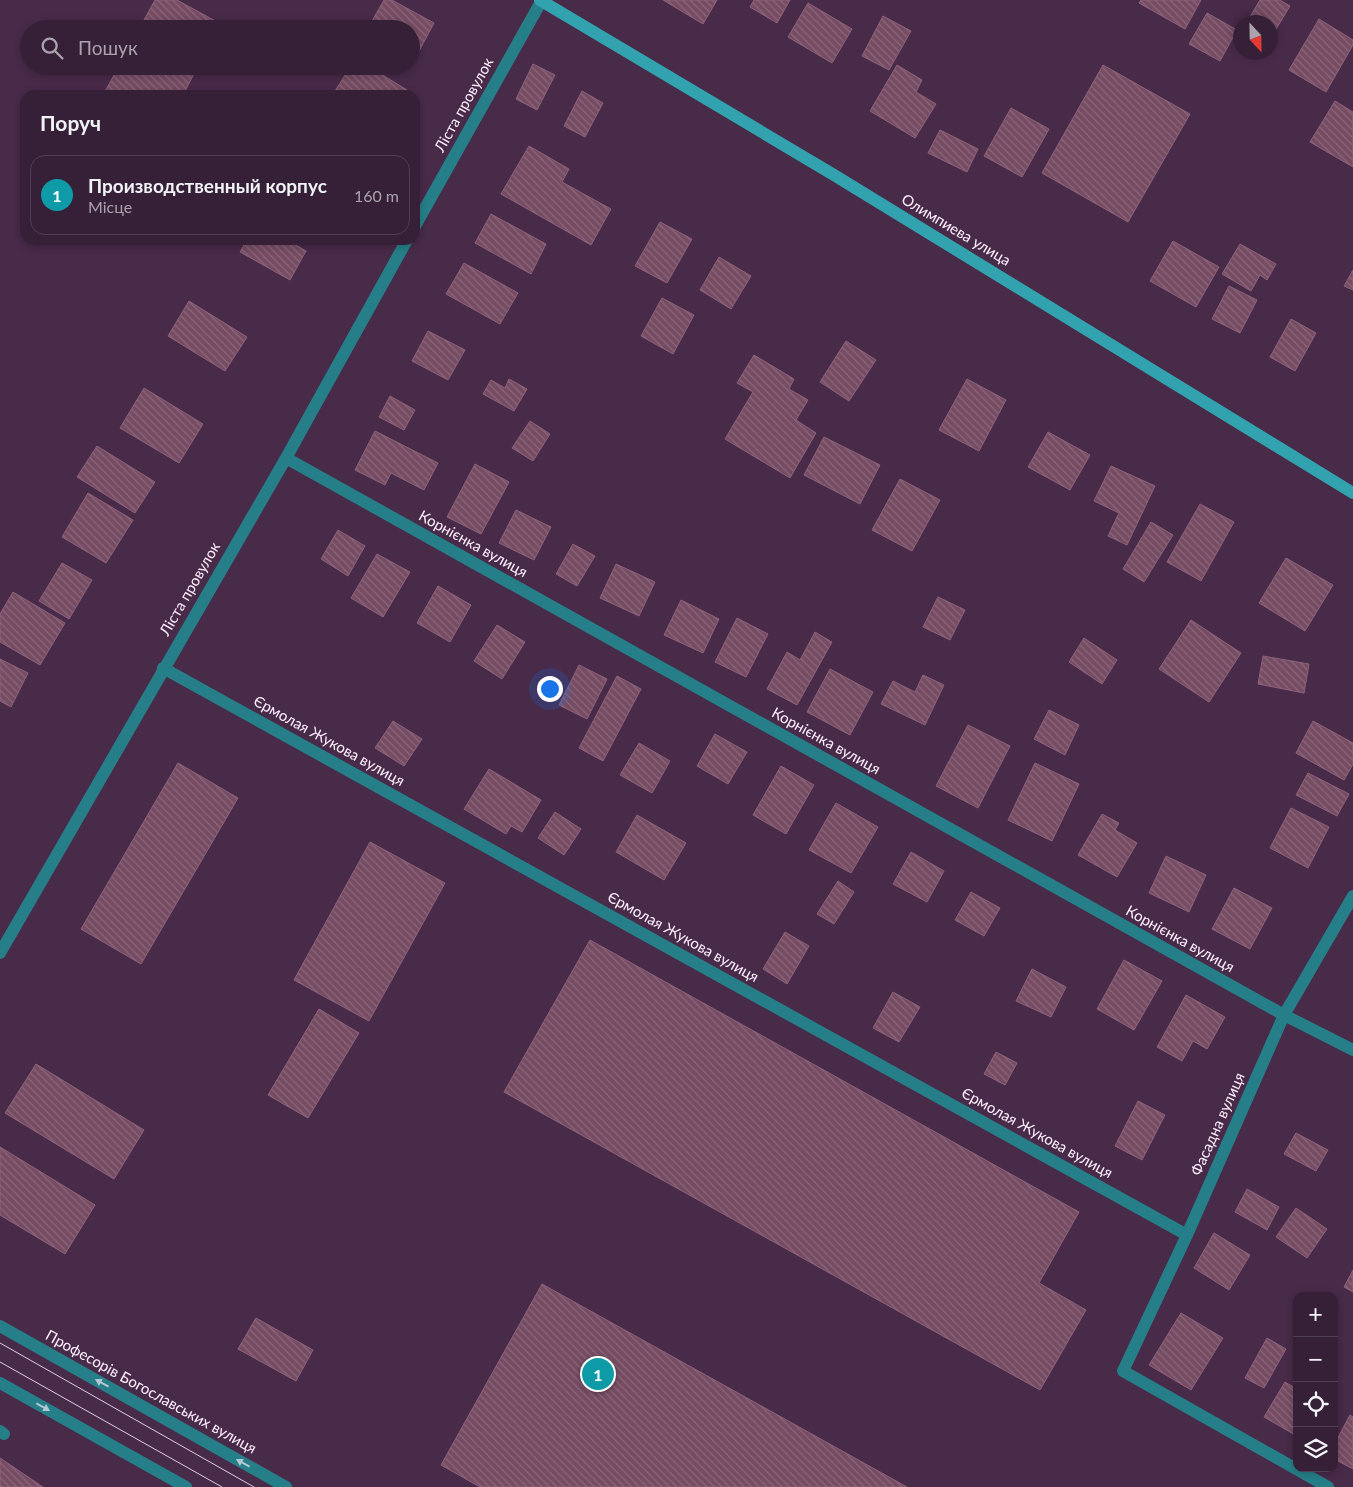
<!DOCTYPE html>
<html lang="uk">
<head>
<meta charset="utf-8">
<style>
  :root { --surface:#362037; --page:#3d283f; --text:#f1f3f6; --muted:#aaa3ad; --line:#503e52; --accent:#60d56b }
  body { margin:0; font-family:Lato,sans-serif; background:var(--page); color:var(--text) }
  .controls { position:absolute; right:15px; bottom:15px; display:grid; overflow:hidden; border-radius:10px; box-shadow:0 2px 8px #0003 }
  .controls button { width:45px; height:45px; display:grid; place-items:center; padding:0; border:0; border-bottom:1px solid var(--line); background:var(--surface); color:var(--text); font:25px sans-serif }
  .compass { position:absolute; left:1233px; top:15px; width:45px; height:45px; border-radius:50%; background:var(--surface); box-shadow:0 2px 8px #0003; rotate:158deg }
  .you { position:absolute; left:549px; top:688px; width:18px; height:18px; margin:-12px; border:4px solid #fff; border-radius:50%; background:#1a73e8; box-shadow:0 0 0 8px #1a73e833 }
  .badge { display:grid; place-items:center; width:32px; height:32px; border-radius:50%; background:var(--accent); color:#fff; font-size:16px; font-weight:700 }
  .pin { position:absolute; translate:-50% -50%; border:2px solid #fff; box-shadow:0 1px 5px #0006 }
  .list { margin:0; padding:0; list-style:none }
  h2 { display:flex; justify-content:space-between; align-items:center; height:65px; margin:0; padding:0 20px; font-size:21px }
  h2 small { font-size:16px; font-weight:400; color:var(--muted) }
  .list li { display:grid; grid-template-columns:32px 1fr auto; gap:15px; align-items:center; box-sizing:border-box; height:80px; margin:0 10px 10px; padding:0 10px; border:1px solid var(--line); border-radius:15px }
  .list b { display:block; font-size:19px; white-space:nowrap }
  .list p { margin:0; font-size:16px; white-space:nowrap; color:var(--muted) }
  .list em { font-size:16px; font-style:normal; color:var(--muted) }
  .icon { flex:none; width:28px; height:28px; fill:none; stroke:currentColor; stroke-width:2; stroke-linecap:round; stroke-linejoin:round }
  .map { position:relative; flex:none; width:1353px; height:1487px; overflow:hidden }
  .search { position:absolute; background:var(--surface); box-shadow:0 2px 8px #0003; left:20px; top:20px; width:400px; height:55px; display:flex; align-items:center; gap:12px; box-sizing:border-box; padding:0 18px; border-radius:28px; color:var(--muted); font-size:19px }
  .panel { position:absolute; background:var(--surface); box-shadow:0 2px 8px #0003; left:20px; top:90px; width:400px; height:155px; border-radius:15px }
  .map>svg:first-child { display:block }
  .building { fill:url(#building-back-hatch); stroke:#8e627a }
  .lines { fill:none; stroke-linecap:round; stroke-linejoin:round }
  .service { stroke:#267f88; stroke-width:12 }
  .minor { stroke:#267f88; stroke-width:12 }
  .tertiary { stroke:#267f88; stroke-width:12 }
  .secondary { stroke:#32a2ae; stroke-width:12 }
  .tram { stroke:#dfcde0; stroke-width:1 }
  .oneway { fill:#b3c8d5 }
  .labels { text-anchor:middle; stroke-width:4; stroke-linejoin:round; paint-order:stroke }
  .street-label { font-size:15px; fill:#ffefff; stroke:#482a49 }
</style>
</head>
<body>
<div class="map">
<svg width="1353" height="1487" viewBox="0 0 1353 1487">
  <defs>
    <pattern id="building-back-hatch" width="6" height="6" patternUnits="userSpaceOnUse" patternTransform="scale(1.25)"><rect width="6" height="6" fill="#764c63"/><path d="M-1 5l2 2M0 0l6 6M5-1l2 2" fill="none" stroke="#8b667a"/></pattern>
  </defs>
  <rect width="100%" height="100%" fill="#482a49"/>
  <path class="building" d="M155,0h22l44,24 -2,5h-80z
    M384,0h8l42,23 -17,32 -6,-3v-23l-43,-1z
    M663,0h54l-14,24z
    M754,0h36l-13,23 -27,-16z
    M1141,0h60l-16,29 -46,-26z
    M1260,0h20l10,6 -20,33v-17h-23z
    M808,3l44,26 -20,34 -44,-26z
    M1207,13l30,17 -17,31 -31,-17z
    M883,16l28,15 -22,39 -27,-14z
    M1319,19l34,21v5l-27,47 -37,-22z
    M533,64l22,11 -18,35 -21,-11z
    M897,65l25,15 -6,12 20,12 -21,34 -45,-27z
    M1103,65l87,49 -62,108 -86,-49z
    M119,66h79l-15,29h-80z
    M351,66h17l39,24 -3,5h-61l-8,-4z
    M582,91l21,12 -18,34 -21,-11z
    M1335,101l18,11v55l-43,-25z
    M1011,108l38,21 -27,48 -38,-21z
    M940,130l38,19 -11,23 -39,-19z
    M529,146l40,23 -7,13 49,27 -20,36 -90,-51z
    M491,214l55,30 -15,30 -56,-31z
    M660,222l32,17 -25,44 -32,-17z
    M247,240h40l19,11 -16,29 -50,-28z
    M1173,241l46,26 -23,40 -46,-26z
    M1240,244l36,20 -9,16 -7,-5 -9,16 -29,-17z
    M719,257l32,19 -20,33 -31,-19z
    M464,263l54,30 -18,31 -54,-30z
    M1353,270v20l-9,-4z
    M1229,286l28,14 -17,33 -28,-14z
    M662,298l32,17 -21,39 -32,-18z
    M189,301l58,36 -22,34 -57,-35z
    M1291,319l25,14 -21,38 -25,-14z
    M428,331l37,19 -17,30 -36,-19z
    M846,341l30,19 -27,41 -29,-19z
    M754,355l40,24 -5,10 19,11 -12,20 20,13 -26,45 -65,-39 28,-47 -16,-9z
    M509,379l18,10 -13,22 -31,-17 8,-14 14,8z
    M967,379l39,21 -27,51 -40,-21z
    M144,388l59,36 -24,39 -59,-35z
    M390,396l25,14 -11,20 -25,-13z
    M530,421l20,13 -17,27 -21,-13z
    M375,431l63,32 -14,27 -33,-17 -6,12 -30,-15z
    M1048,432l42,23 -20,35 -42,-23z
    M824,437l56,28 -20,39 -56,-29z
    M97,446l58,36 -20,31 -58,-36z
    M475,464l34,18 -28,52 -34,-17z
    M1111,466l44,20 -28,59 -19,-9 11,-23 -25,-12z
    M900,479l40,21 -28,51 -40,-21z
    M88,493l45,27 -27,43 -44,-26z
    M1200,504l34,18 -33,59 -34,-19z
    M516,510l35,17 -17,33 -35,-17z
    M1151,522l22,13 -29,47 -21,-13z
    M338,530l27,16 -17,30 -27,-17z
    M573,544l22,12 -18,30 -21,-12z
    M377,554l33,18 -27,45 -32,-19z
    M1286,558l47,27 -28,46 -46,-28z
    M62,563l30,17 -23,39 -30,-18z
    M616,564l39,18 -16,34 -39,-18z
    M438,586l33,19 -21,37 -33,-19z
    M13,592l52,31 -25,42 -40,-23v-28z
    M938,597l27,13 -15,30 -27,-13z
    M681,600l38,19 -16,34 -39,-18z
    M737,618l31,16 -22,43 -31,-15z
    M1191,620l50,33 -32,49 -50,-33z
    M497,625l28,17 -23,37 -28,-18z
    M815,632l17,10 -35,63 -30,-16 20,-37 13,8z
    M1084,638l33,22 -15,24 -33,-22z
    M1263,656l46,8 -5,29 -46,-9z
    M0,659l28,14 -17,34 -11,-6z
    M579,665l28,14 -20,40 -28,-14z
    M830,669l43,23 -23,43 -43,-23z
    M923,675l21,10 -19,40 -44,-21 12,-23 22,11z
    M617,676l24,13 -38,72 -24,-13z
    M1049,710l30,15 -14,30 -31,-16z
    M393,721l29,18 -18,27 -29,-18z
    M1313,721l40,22v21l-9,16 -48,-27z
    M968,725l42,21 -32,62 -42,-22z
    M715,734l32,18 -19,32 -31,-18z
    M639,743l31,18 -18,32 -32,-18z
    M178,763l60,35 -97,166 -60,-35z
    M1035,763l44,21 -27,57 -44,-21z
    M781,766l33,19 -28,49 -33,-19z
    M489,769l52,31 -19,32 -11,-6 -5,8 -42,-25z
    M1308,773l41,21 -12,22 -41,-21z
    M836,803l42,24 -27,46 -42,-23z
    M1291,808l38,19 -21,41 -38,-20z
    M555,812l26,17 -17,26 -26,-17z
    M1102,814l17,9 -4,7 22,13 -20,34 -39,-22z
    M637,815l49,28 -22,37 -48,-28z
    M370,842l75,41 -76,138 -75,-41z
    M911,852l33,19 -17,31 -34,-18z
    M1166,856l40,19 -17,37 -40,-19z
    M838,881l16,11 -20,32 -17,-10z
    M1234,888l38,20 -22,41 -38,-20z
    M971,892l29,16 -16,28 -29,-16z
    M785,932l24,14 -22,38 -24,-15z
    M590,940l489,272 -40,71 47,27 -46,80 -536,-298z
    M1124,960l38,21 -28,49 -37,-21z
    M1032,969l34,18 -15,30 -35,-16z
    M893,992l27,15 -21,35 -26,-14z
    M1186,995l39,22 -18,32 -14,-8 -11,20 -25,-14z
    M319,1009l40,24 -51,85 -40,-23z
    M996,1052l21,11 -12,22 -21,-11z
    M36,1064l108,66 -30,49 -109,-66z
    M1138,1101l27,14 -23,45 -27,-14z
    M1296,1133l32,17 -12,21 -32,-17z
    M0,1147l95,58 -30,49 -65,-39z
    M1247,1189l32,18 -12,23 -32,-18z
    M1296,1208l31,21 -20,29 -31,-21z
    M1214,1233l36,22 -21,35 -35,-22z
    M1353,1270v22l-9,-5z
    M542,1284l365,203h-427l-39,-22z
    M1181,1313l42,25 -32,52 -42,-25z
    M256,1318l57,32 -17,31 -58,-32z
    M1267,1338l19,11 -22,39 -19,-10z
    M1285,1382l12,7v47l-33,-19z
    M1350,1415l3,2v52l-19,-10v-14z
    M0,1458l43,29h-43z"/>
  <g class="lines">
    <path class="service" d="M0,1431l4,3"/>
    <path class="minor" d="M415,226l127,-226
      M286,458l998,557 69,35
      M163,668l1024,567
      M0,953l286,-495 121,-218
      M1328,1487l-205,-116 64,-136 97,-220 69,-119"/>
    <path class="tertiary" d="M0,1326l286,161
      M0,1383l186,104"/>
    <path class="secondary" d="M540,0l294,175 519,318"/>
    <path class="tram" d="M0,1343l254,144
      M0,1362l222,125"/>
  </g>
  <defs><path id="oneway-solid" d="M-6-.8H1V-3.2L6.5 0L1 3.2V.8H-6Z" transform="scale(1.25)"/></defs>
  <g class="oneway">
    <use href="#oneway-solid" transform="translate(102 1383) rotate(-151)"/>
    <use href="#oneway-solid" transform="translate(43 1407) rotate(29)"/>
    <use href="#oneway-solid" transform="translate(243 1463) rotate(-151)"/>
  </g>
  <g class="labels">
    <g class="street-label">
      <text transform="translate(464 105) rotate(-61)" y="5">Ліста провулок</text>
      <text transform="translate(956 230) rotate(31)" y="5">Олимпиева улица</text>
      <text transform="translate(473 544) rotate(29)" y="5">Корнієнка вулиця</text>
      <text transform="translate(190 589) rotate(-60)" y="5">Ліста провулок</text>
      <text transform="translate(329 741) rotate(29)" y="5">Єрмолая Жукова вулиця</text>
      <text transform="translate(826 741) rotate(29)" y="5">Корнієнка вулиця</text>
      <text transform="translate(683 937) rotate(29)" y="5">Єрмолая Жукова вулиця</text>
      <text transform="translate(1180 939) rotate(29)" y="5">Корнієнка вулиця</text>
      <text transform="translate(1218 1124) rotate(-66)" y="5">Фасадна вулиця</text>
      <text transform="translate(1037 1133) rotate(29)" y="5">Єрмолая Жукова вулиця</text>
      <text transform="translate(151 1392) rotate(29)" y="5">Професорів Богославських вулиця</text>
    </g>
  </g>
</svg>
<div class="controls">
<button>+</button>
<button>−</button>
<button><svg class="icon" aria-label="locate" viewBox="0 0 24 24"><circle cx="12" cy="12" r="6"/><path d="M12 2v4M12 18v4M2 12h4M18 12h4"/></svg></button>
<button><svg class="icon" aria-label="layers" viewBox="0 0 24 24"><path d="M12 4l9 5-9 5-9-5zM3 14l9 5 9-5"/></svg></button>
</div>
<svg class="compass" viewBox="-18 -18 36 36"><path d="M0-13l5 13h-10z" fill="#e53935"/><path d="M0 13l5-13h-10z" fill="#aaa3ad"/></svg>
<div class="you"></div>
<div class="pin badge" style="left:598px;top:1374px;background:#0f9aa8">1</div>
<div class="search"><svg class="icon" aria-label="search" viewBox="0 0 24 24"><circle cx="10" cy="10" r="6"/><path d="M15 15l6 6"/></svg>Пошук</div>
<section class="panel">
<h2>Поруч<small></small></h2>
<ul class="list">
<li><span class="badge" style="background:#0f9aa8">1</span><div><b>Производственный корпус</b><p>Місце</p></div><em>160 m</em></li>
</ul>
</section>
</div>
</body>
</html>
